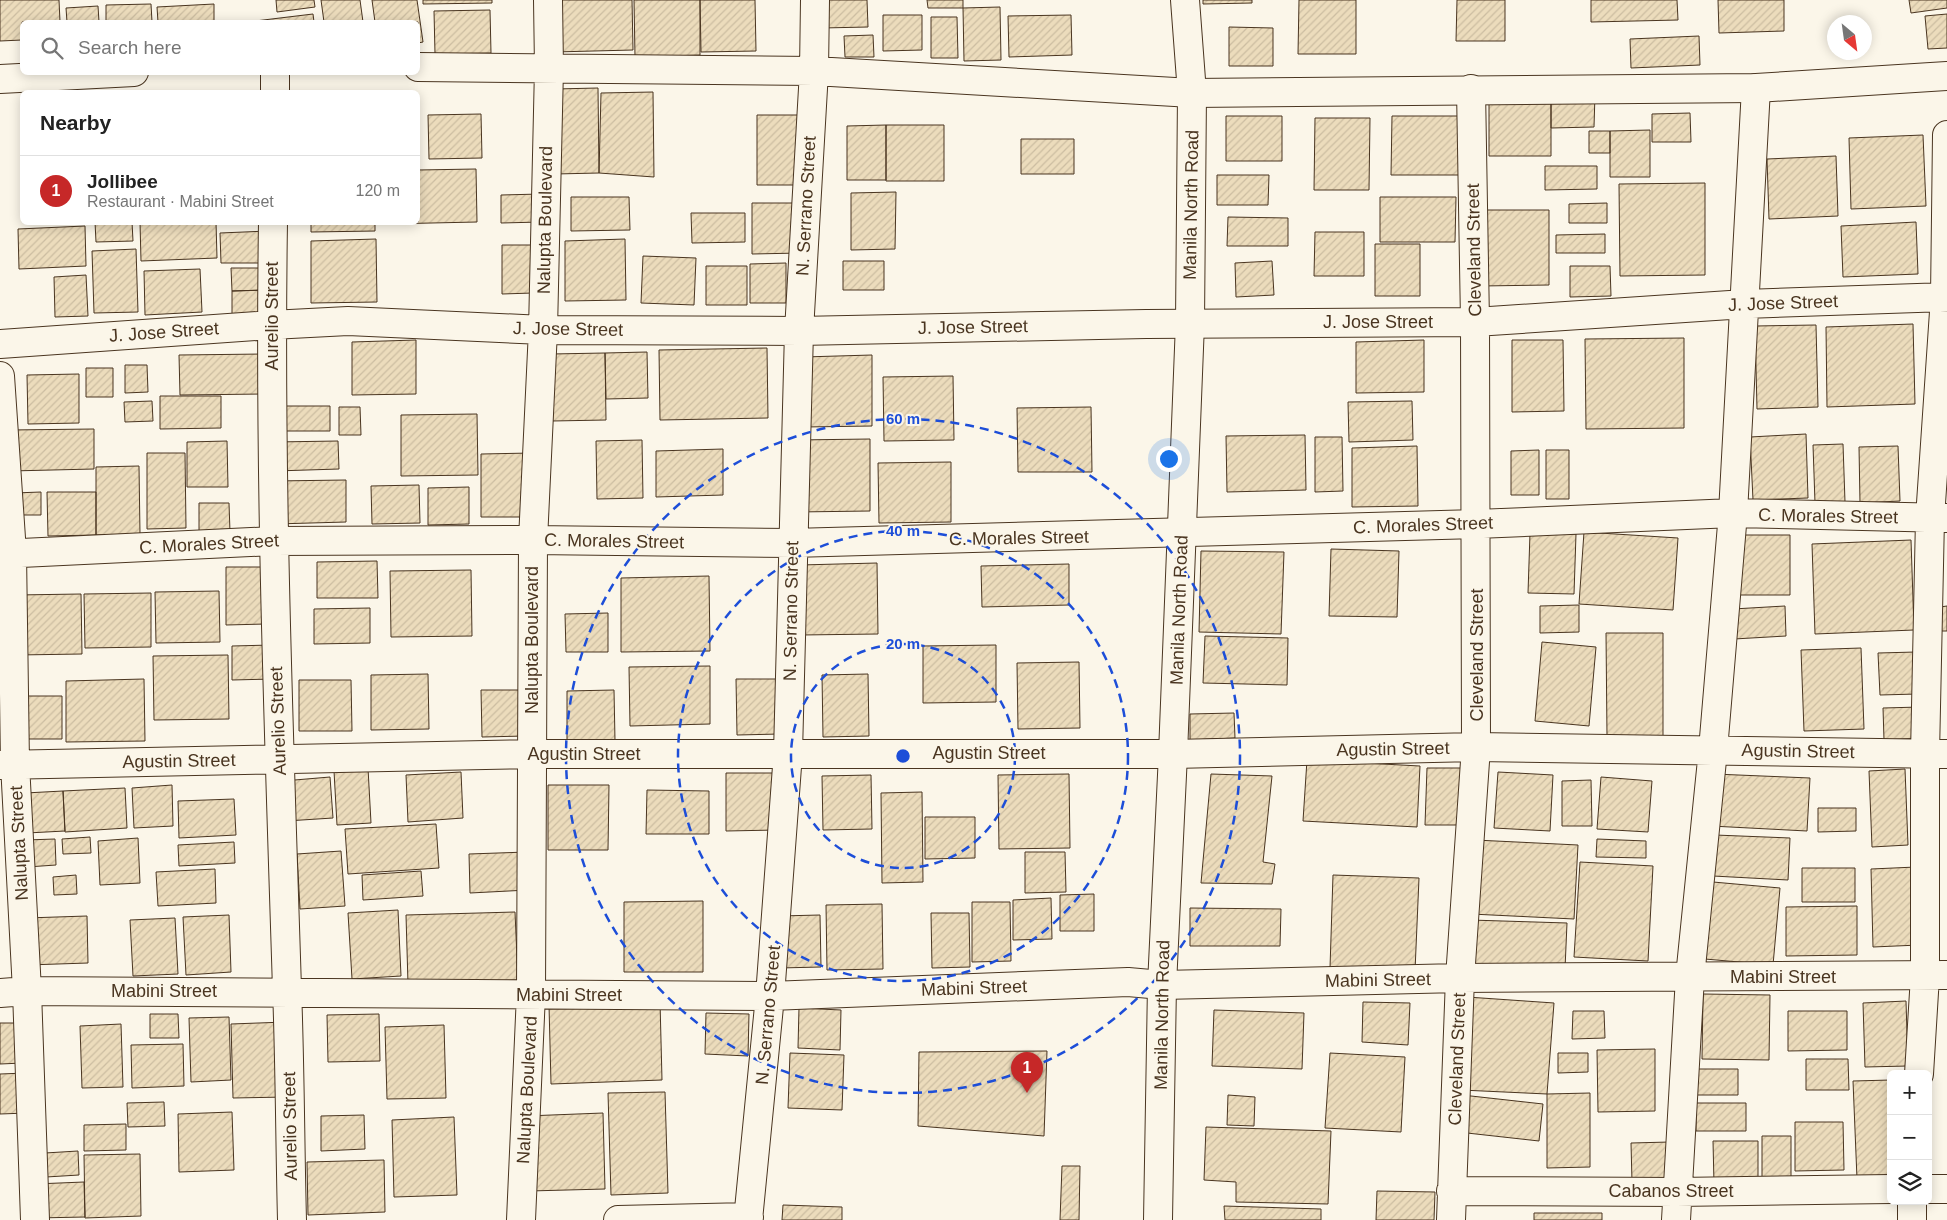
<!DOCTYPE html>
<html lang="en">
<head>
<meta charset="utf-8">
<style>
  :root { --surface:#fff; --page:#f2f2f2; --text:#222; --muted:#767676; --line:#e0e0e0; --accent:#c62828 }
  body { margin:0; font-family:Arial,sans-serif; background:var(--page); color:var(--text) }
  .controls { position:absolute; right:15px; bottom:15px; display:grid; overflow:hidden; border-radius:8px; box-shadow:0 2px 12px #0003 }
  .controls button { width:45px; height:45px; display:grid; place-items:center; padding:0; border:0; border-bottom:1px solid var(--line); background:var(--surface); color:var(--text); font:25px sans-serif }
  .compass { position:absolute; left:1827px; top:15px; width:45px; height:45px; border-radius:50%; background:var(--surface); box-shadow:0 2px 12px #0003; rotate:151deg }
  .you { position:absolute; left:1168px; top:458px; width:18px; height:18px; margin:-12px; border:4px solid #fff; border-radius:50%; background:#1a73e8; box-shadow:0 0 0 8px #1a73e833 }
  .badge { display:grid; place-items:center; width:32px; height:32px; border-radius:50%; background:var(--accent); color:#fff; font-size:16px; font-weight:700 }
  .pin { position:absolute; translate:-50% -41px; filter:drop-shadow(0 1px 2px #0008) }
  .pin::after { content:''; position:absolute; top:26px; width:18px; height:15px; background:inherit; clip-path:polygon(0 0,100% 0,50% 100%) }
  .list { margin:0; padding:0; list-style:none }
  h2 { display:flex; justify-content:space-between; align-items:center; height:65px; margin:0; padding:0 20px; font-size:21px }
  h2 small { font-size:16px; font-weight:400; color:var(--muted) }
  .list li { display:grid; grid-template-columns:32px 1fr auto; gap:15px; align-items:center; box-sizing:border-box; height:70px; padding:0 20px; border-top:1px solid var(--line) }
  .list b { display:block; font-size:19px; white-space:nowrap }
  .list p { margin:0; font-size:16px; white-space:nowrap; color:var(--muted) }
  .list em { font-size:16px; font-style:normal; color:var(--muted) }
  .icon { flex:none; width:28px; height:28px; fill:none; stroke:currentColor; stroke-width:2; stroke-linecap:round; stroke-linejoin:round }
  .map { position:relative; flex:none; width:1947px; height:1220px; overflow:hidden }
  .search { position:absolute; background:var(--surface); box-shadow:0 2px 12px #0003; left:20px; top:20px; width:400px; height:55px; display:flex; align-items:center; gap:12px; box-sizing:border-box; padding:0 18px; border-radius:8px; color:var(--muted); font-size:19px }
  .panel { position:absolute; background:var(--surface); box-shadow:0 2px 12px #0003; left:20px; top:90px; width:400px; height:135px; border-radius:8px }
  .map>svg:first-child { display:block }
  .building { fill:url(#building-hatch); stroke:#4a3520 }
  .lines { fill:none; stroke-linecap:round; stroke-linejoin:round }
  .minor-casing { stroke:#4a3520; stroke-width:30 }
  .secondary-casing { stroke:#4a3520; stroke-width:30 }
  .trunk-casing { stroke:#4a3520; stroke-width:30 }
  .minor { stroke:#fbf6e9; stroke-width:28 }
  .secondary { stroke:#fbf6e9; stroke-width:28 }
  .trunk { stroke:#fbf6e9; stroke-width:28 }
  .ring { fill:none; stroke:#1d4ed8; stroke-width:2.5; stroke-dasharray:9 6 }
  .labels { text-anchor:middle; stroke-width:4; stroke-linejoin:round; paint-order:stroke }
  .street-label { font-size:18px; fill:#4a3520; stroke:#fbf6e9 }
  .centre { fill:#1d4ed8; stroke:#fbf6e9; stroke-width:2.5 }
  .ring-label { font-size:15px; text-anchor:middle; font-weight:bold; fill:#1d4ed8; stroke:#fbf6e9; stroke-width:4; stroke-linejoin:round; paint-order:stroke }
</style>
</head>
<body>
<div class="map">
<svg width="1947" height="1220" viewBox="0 0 1947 1220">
  <defs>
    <pattern id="building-hatch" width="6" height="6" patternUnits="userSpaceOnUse" patternTransform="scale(1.25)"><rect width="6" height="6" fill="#ecdcbc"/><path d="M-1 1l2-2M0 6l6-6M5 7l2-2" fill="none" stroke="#ccbda1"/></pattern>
  </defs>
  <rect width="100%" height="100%" fill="#fbf6e9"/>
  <path class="building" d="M0,0h59l1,22h-38v18l-22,1z
    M276,0h38l1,7 -38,5z
    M321,0h39l3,22h-39z
    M372,0h45l6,42 -5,1v-21h-43z
    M423,0h69v3l-69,1z
    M553,0h79l1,50 -79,2z
    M634,0h66v55l-65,2z
    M700,0h55l1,51 -55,1z
    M822,0h45l1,27 -46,1z
    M927,0h36v8h-35z
    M1203,0h49v3l-49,1z
    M1299,0h57v54h-58z
    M1457,0h48v41h-49z
    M1591,0h86l1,20 -87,2z
    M1718,0h66v31l-65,2z
    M1909,0h38v8l-36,5z
    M151,4l1,18h-46v-17z
    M214,4v18h-56l-1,-15z
    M98,6l1,16h-32l-1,-14z
    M1000,7l1,53 -37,1 -1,-53z
    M490,10l1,43 -56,1 -1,-43z
    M313,14l1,8h-67z
    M1947,14v34l-19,1 -3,-33z
    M883,15h39v35l-39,1z
    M1071,15l1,40 -63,2 -1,-41z
    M931,17h26l1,41h-27z
    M1229,27l44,1v38h-44z
    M873,35l1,22h-29l-1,-21z
    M1699,36l1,29 -69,3 -1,-29z
    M598,88l1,85 -44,1v-85z
    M653,92l1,85 -55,-4 2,-80z
    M1489,94h62v62h-62z
    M1551,94h44l-1,33 -43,1z
    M1690,113l1,29h-39v-28z
    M481,114l1,44 -53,1 -1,-44z
    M757,115h43l-1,70h-42z
    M1226,116h56v45h-56z
    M1392,116h71v59h-72z
    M1315,118h55l-1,72h-55z
    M886,125h58v56h-58z
    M886,125v55h-39v-54z
    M1650,130v47h-40v-46z
    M1589,131h21v22h-21z
    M1923,135l3,71 -75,3 -2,-71z
    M1021,139h53v35h-53z
    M1836,156l2,60 -69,3 -2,-60z
    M1545,166h52v23l-52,1z
    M476,169l1,53 -91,2 32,-2v-52z
    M1217,175h52l-1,30h-51z
    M1705,183v92l-85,1 -1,-92z
    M896,192l-1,57 -44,1v-57z
    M541,194v28l-40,1v-28z
    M571,197h58l1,33 -59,1z
    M1380,197h76l-1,45h-75z
    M752,203h49v50l-49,1z
    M1607,203v20h-38v-19z
    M1480,210h69v75l-68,1z
    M691,213h54v29l-53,1z
    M1228,217l60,1v28h-61z
    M95,222h37l1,19 -37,1z
    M140,222h76l1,36 -76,3z
    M311,222h64v9l-64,1z
    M1916,222l2,52 -75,3 -2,-51z
    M85,226l1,40 -67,3 -1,-40z
    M268,231l1,32h-48l-1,-30z
    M1315,232h49v44h-50z
    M1605,234v19h-49v-18z
    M376,239l1,63 -66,1v-62z
    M625,239l1,61 -61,1v-60z
    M1375,244h45v52h-45z
    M502,245h30l1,48 -31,1z
    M136,249l2,63 -44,1 -2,-62z
    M643,256l53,2 -2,47 -53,-2z
    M843,261h41v29h-41z
    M1272,261l2,34 -38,2 -1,-34z
    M786,263v40h-36v-39z
    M706,266h41v39h-41z
    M1570,266h40l1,30 -41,1z
    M231,268h35v22l-34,1z
    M200,269l2,43 -57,3 -1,-44z
    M86,275l2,41 -33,1 -1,-40z
    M267,290l1,25 -36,1v-25z
    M1913,324l2,80 -88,3 -1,-80z
    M1816,325l2,82 -61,2 -2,-83z
    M1684,338v90l-98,1 -1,-90z
    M416,340v54l-64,1v-53z
    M1424,340v52l-68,1v-51z
    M1512,340h51l1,71 -52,1z
    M767,348l1,70 -108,2 -1,-70z
    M647,352l1,46 -42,1 -1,-46z
    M605,353l1,67 -54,1 -1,-67z
    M264,354v40l-84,1 -1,-40z
    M872,355v71l-68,1 -1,-70z
    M125,365h22l1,27 -23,1z
    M86,368h27v29h-27z
    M79,374v49l-51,1 -1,-49z
    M953,376l1,64 -70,1 -1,-64z
    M160,396h61v32l-61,1z
    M152,401l1,20 -28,1 -1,-20z
    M1412,401l1,39 -64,2 -1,-40z
    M279,406h51v25h-51z
    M339,407h21l1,28h-22z
    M1091,407l1,65h-74l-1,-64z
    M477,414l1,61 -77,1v-61z
    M94,429v40l-84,2 -1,-41z
    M1806,434l2,64 -55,2 -3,-63z
    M1305,435l1,55 -79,2 -1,-56z
    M1315,437h27l1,54 -28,1z
    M870,439v72l-74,1v-72z
    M642,440l1,58 -46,1 -1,-58z
    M227,441l1,46h-41v-45z
    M338,441l1,28 -64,2 -1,-29z
    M1843,444l2,58 -30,1 -2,-58z
    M1417,446l1,60 -66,1v-59z
    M1898,446l2,55 -40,2 -1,-56z
    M723,449v46l-67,2v-46z
    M1539,450v45h-28v-44z
    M1546,450h23v49h-23z
    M147,453h38l1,75 -39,1z
    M532,453l1,64h-52v-63z
    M951,462v60l-72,1 -1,-60z
    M139,466l1,68 -44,1v-68z
    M346,480v42l-71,2 -1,-43z
    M419,485l1,38 -48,1 -1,-38z
    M469,487v37l-41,1v-37z
    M41,492v23h-27v-22z
    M47,492h49v43l-48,1z
    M199,503h30l1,29 -31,1z
    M1584,532l94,6 -5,72 -94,-6z
    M1530,533l46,1 -2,60 -46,-1z
    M1739,535h51v60h-51z
    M1911,540l3,90 -99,4 -3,-90z
    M1331,549l68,2 -2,66 -68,-1z
    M1201,551l83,1 -3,82 -82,-2z
    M377,561l1,37h-61v-36z
    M877,563l1,71 -77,1 -1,-70z
    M1069,564v41l-87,2 -1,-41z
    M226,567h40v57l-40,1z
    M471,570l1,66 -81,1 -1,-66z
    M709,576l1,75 -89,1v-74z
    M219,591l1,51 -64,1 -1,-51z
    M151,593v54l-66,1 -1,-54z
    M81,594l1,60 -65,1 -1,-60z
    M1579,605v27l-39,1v-27z
    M1785,606l1,30 -52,3 -1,-30z
    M1947,606v25h-6l-1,-24z
    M370,608v35l-56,1v-35z
    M608,613v39h-42l-1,-38z
    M1606,633h57v104h-56z
    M1205,636l83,2 -1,47 -84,-2z
    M1542,642l54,5 -7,79 -54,-5z
    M272,645l1,34 -41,1v-34z
    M996,645v57l-73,1v-57z
    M1861,648l3,81 -60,2 -3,-81z
    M1916,652l1,42 -37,1 -2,-42z
    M228,655l1,64 -75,1 -1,-64z
    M1079,662l1,66 -62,1 -1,-66z
    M710,666v58l-80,2 -1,-59z
    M428,674l1,55 -58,1v-55z
    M868,674l1,62 -46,1 -1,-62z
    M144,679l1,62 -79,1v-61z
    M736,679h43l1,55 -43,1z
    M299,680h52l1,51h-53z
    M481,690h44l1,46 -44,1z
    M614,690l1,51h-48v-50z
    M16,696h46v43h-45z
    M1920,707l1,31 -37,2 -1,-32z
    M1234,713l1,25 -45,2v-26z
    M1307,760l113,6 -3,61 -114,-6z
    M368,768l3,55 -34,2 -3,-54z
    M1427,768h39l-1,57h-40z
    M1905,769l3,76 -36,2 -3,-76z
    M461,772l2,46 -55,4 -2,-47z
    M1498,772l55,3 -3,56 -56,-3z
    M726,773h50l1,57 -51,1z
    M1069,774l1,74 -71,1 -1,-74z
    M1211,774l61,2 -9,86 12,2 -3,20 -71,-1z
    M1714,774l96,4 -3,53 -96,-5z
    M871,775l1,54 -49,1 -1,-54z
    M330,777l3,41 -47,3 -3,-40z
    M1601,777l51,4 -4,51 -51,-3z
    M1591,780l1,46h-30v-45z
    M172,785l1,41 -39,2 -2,-40z
    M548,785h61l-1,65h-60z
    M125,788l2,40 -62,4 -2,-41z
    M647,790l62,1v43h-63z
    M63,791l2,40 -38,2 -2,-40z
    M922,792l1,90 -41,1 -1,-90z
    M234,799l2,36 -57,3 -1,-37z
    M1818,808h38v23l-38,1z
    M925,817h50v41l-50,1z
    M436,824l3,44 -91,6 -3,-45z
    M1715,835l75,3 -2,42 -75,-4z
    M90,837l1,16 -28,1 -1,-15z
    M138,838l2,45 -40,2 -2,-44z
    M55,839l1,26 -29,2 -1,-27z
    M1597,839l49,2v17l-50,-1z
    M1475,840l103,5 -4,74 -103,-5z
    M234,842l1,21 -56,3 -1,-21z
    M341,851l4,55 -45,3 -3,-55z
    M527,852l1,38 -58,3 -1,-39z
    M1025,852h40l1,40 -41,1z
    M1580,862l73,4 -5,95 -74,-4z
    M1916,867l3,78 -46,2 -2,-78z
    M1802,868h53v34h-53z
    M215,869l1,34 -58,3 -2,-34z
    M421,871l2,25 -60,4 -1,-25z
    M76,875l1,19 -23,1 -1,-18z
    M1333,875l86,3 -4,93 -85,-3z
    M1713,882l67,6 -7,77 -68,-6z
    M1094,894v37h-34v-36z
    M1051,898l1,41 -39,1v-40z
    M703,901v71h-79v-70z
    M972,902h38l1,59 -39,1z
    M882,904l1,65 -56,1 -1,-65z
    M1857,906v49l-71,1v-49z
    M1190,908l91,1 -1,37h-90z
    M398,910l3,66 -49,3 -4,-66z
    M515,912l3,68 -110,4 -2,-69z
    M931,913h38l1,54 -38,1z
    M229,915l2,57 -45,3 -3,-58z
    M820,915l1,52 -42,1v-52z
    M87,916l1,47 -61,2 -1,-47z
    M175,918l3,56 -45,2 -3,-56z
    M1470,920l97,3 -2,46 -96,-2z
    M1703,994l67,1 -1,65 -67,-1z
    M1467,997l87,6 -7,91 -86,-4z
    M660,1001l2,79 -111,4 -2,-79z
    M1906,1001l2,65 -43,1 -2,-64z
    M1363,1002l47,1 -2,42 -46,-3z
    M799,1008l42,2 -1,40 -42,-2z
    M1214,1010l90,3 -2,56 -90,-3z
    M1573,1011h31l1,27 -33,1z
    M1788,1011h59v39l-59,1z
    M706,1013l43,1 -1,42 -43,-2z
    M150,1014h28l1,24h-29z
    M379,1014l1,47 -52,1 -1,-47z
    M229,1017l2,63 -40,2 -2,-64z
    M286,1022l1,75 -54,1 -2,-74z
    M0,1023h22l1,40 -23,1z
    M121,1024l2,63 -41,1 -2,-62z
    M444,1025l2,73 -59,1 -2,-72z
    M183,1044l1,42 -52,2 -1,-43z
    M1655,1049v62l-57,1 -1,-62z
    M1047,1051l-3,85 -126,-10 1,-74z
    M790,1053l54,2 -2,55 -54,-2z
    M1330,1053l75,4 -4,75 -76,-4z
    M1558,1053h30v19l-30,1z
    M1806,1059h42l1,31h-43z
    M1693,1069h45v26h-45z
    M26,1073l1,40 -27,1v-40z
    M1891,1080v98l-34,1 -4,-98z
    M665,1092l3,101 -57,2 -3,-102z
    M1590,1093v74l-43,1v-74z
    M1228,1095l27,2 -1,29 -27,-1z
    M1462,1095l81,9 -4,37 -81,-9z
    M164,1102l1,24 -37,1 -1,-24z
    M1696,1103h50v28h-50z
    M232,1112l2,58 -55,2 -1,-58z
    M603,1113l2,76 -76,2 -3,-75z
    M364,1115l1,34 -44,2v-35z
    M454,1117l3,78 -63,2 -2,-77z
    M1795,1122h48l1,48 -49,1z
    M126,1124v26l-42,1v-26z
    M1206,1127l125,4 -3,73 -92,-2v-20l-32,-2z
    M1762,1136h29v45h-29z
    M1713,1141h45v42l-44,1z
    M1670,1142v40h-38l-1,-39z
    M78,1151l1,24 -33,2 -1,-24z
    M140,1154l1,62 -56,2 -1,-63z
    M384,1160l1,52 -77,3 -1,-53z
    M1062,1166h18l-1,54h-19z
    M84,1182l1,35 -49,1 -1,-34z
    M1377,1191l58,1 -1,28h-58z
    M783,1205l59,2v13h-60z
    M1224,1206l97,3v11h-96z
    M1534,1213h68v7h-68z"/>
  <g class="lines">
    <defs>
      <path id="minor" d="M418,67l396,4 378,22
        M0,79l134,-7
        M275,92v-20
        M273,222c-4,256 6,512 14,767 3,77 3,154 5,231
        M0,344l271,-19 77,-4 195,9 256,1 347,-7 329,-2 270,-18 202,-7
        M0,376l12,177 3,211 12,227 8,229
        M0,554l273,-13 260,-1 259,3 685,-19 256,-11 214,5
        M0,765l532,-11h641l303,-7 471,7
        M0,993l27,-2 743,5 358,-14 34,3 298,-7 487,-3
        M1919,1074l6,-98v-222l5,-236 15,-221 2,-162
        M1928,1189h19
        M1451,1191l226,1 214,-3
        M521,1220l10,-226 2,-454 10,-210 6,-262 -1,-68
        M618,1220l131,-3
        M748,1220l22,-224 18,-243 11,-422 15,-260 1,-71
        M1451,1220l9,-242 16,-231 -1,-425 -4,-233
        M1676,1220l14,-243 23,-227 20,-237 23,-425
        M1912,1220v-19"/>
      <path id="secondary" d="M1192,93l564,-5 191,-12"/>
      <path id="trunk" d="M1158,1220l4,-235 11,-231 17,-431 2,-230 -7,-93"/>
    </defs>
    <use href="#minor" class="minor-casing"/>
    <use href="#secondary" class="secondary-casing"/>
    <use href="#trunk" class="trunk-casing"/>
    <use href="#minor" class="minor"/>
    <use href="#secondary" class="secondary"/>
    <use href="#trunk" class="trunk"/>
  </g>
  <g class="ring">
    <circle cx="903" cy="756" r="112"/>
    <circle cx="903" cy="756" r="225"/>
    <circle cx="903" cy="756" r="337"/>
  </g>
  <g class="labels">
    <g class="street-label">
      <text transform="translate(1191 205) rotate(-89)" y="6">Manila North Road</text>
      <text transform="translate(806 206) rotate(-87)" y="6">N. Serrano Street</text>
      <text transform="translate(545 220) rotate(-89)" y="6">Nalupta Boulevard</text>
      <text transform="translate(1474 250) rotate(-91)" y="6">Cleveland Street</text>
      <text transform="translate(1783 303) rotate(-2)" y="6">J. Jose Street</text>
      <text transform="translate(272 316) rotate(-90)" y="6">Aurelio Street</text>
      <text x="1378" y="328">J. Jose Street</text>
      <text transform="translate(973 327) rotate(-1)" y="6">J. Jose Street</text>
      <text transform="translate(568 329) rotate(1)" y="6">J. Jose Street</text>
      <text transform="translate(164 332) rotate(-4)" y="6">J. Jose Street</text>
      <text transform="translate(1828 516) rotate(1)" y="6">C. Morales Street</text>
      <text transform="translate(1423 525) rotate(-2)" y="6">C. Morales Street</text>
      <text transform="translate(1019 538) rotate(-1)" y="6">C. Morales Street</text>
      <text transform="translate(614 541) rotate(1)" y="6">C. Morales Street</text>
      <text transform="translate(209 544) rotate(-3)" y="6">C. Morales Street</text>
      <text transform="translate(1179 610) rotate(-88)" y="6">Manila North Road</text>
      <text transform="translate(791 611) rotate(-89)" y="6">N. Serrano Street</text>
      <text transform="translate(532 640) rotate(-90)" y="6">Nalupta Boulevard</text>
      <text transform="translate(1477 655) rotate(-90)" y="6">Cleveland Street</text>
      <text transform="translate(278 721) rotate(-92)" y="6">Aurelio Street</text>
      <text transform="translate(1393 749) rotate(-1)" y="6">Agustin Street</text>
      <text transform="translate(1798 751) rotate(1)" y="6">Agustin Street</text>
      <text x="989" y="759">Agustin Street</text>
      <text x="584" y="760">Agustin Street</text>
      <text transform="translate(179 761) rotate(-1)" y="6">Agustin Street</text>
      <text transform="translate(19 843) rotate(-93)" y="6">Nalupta Street</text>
      <text x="1783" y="983">Mabini Street</text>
      <text transform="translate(1378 980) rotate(-1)" y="6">Mabini Street</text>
      <text transform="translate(974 988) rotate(-2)" y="6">Mabini Street</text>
      <text x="164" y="997">Mabini Street</text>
      <text x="569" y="1001">Mabini Street</text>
      <text transform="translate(768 1015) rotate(-85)" y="6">N. Serrano Street</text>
      <text transform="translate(1162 1015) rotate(-89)" y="6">Manila North Road</text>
      <text transform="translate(1457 1059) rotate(-88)" y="6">Cleveland Street</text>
      <text transform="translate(527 1090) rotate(-87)" y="6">Nalupta Boulevard</text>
      <text transform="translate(290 1126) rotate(-91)" y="6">Aurelio Street</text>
      <text x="1671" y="1197">Cabanos Street</text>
    </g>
  </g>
  <circle cx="903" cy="756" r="8" class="centre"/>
  <g class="ring-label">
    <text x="903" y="424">60 m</text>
    <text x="903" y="536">40 m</text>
    <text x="903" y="649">20 m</text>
  </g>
</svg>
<div class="controls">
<button>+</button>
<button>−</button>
<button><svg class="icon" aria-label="layers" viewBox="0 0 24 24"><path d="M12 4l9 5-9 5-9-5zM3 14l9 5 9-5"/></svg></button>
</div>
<svg class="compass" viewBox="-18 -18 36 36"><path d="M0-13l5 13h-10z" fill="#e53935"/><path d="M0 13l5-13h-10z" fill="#767676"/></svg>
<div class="you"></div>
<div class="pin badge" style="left:1027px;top:1093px">1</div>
<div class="search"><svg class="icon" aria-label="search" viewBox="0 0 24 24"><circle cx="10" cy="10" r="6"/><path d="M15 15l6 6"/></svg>Search here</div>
<section class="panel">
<h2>Nearby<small></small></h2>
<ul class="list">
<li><span class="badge">1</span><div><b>Jollibee</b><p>Restaurant · Mabini Street</p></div><em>120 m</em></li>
</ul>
</section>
</div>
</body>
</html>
